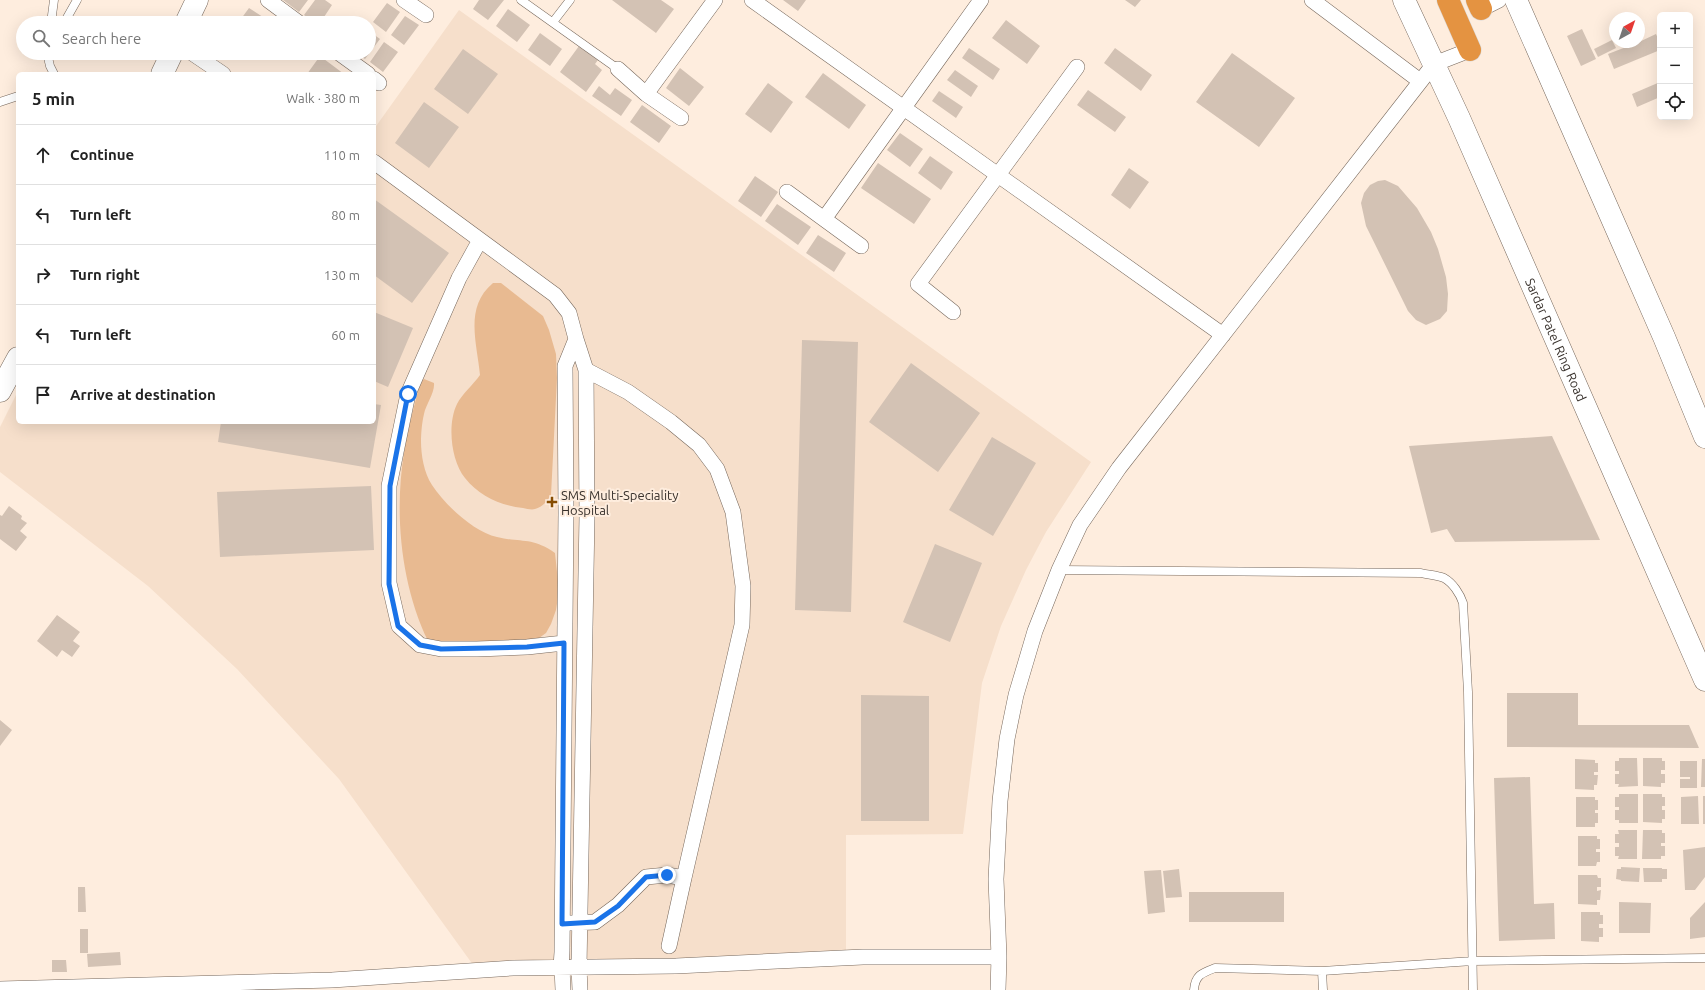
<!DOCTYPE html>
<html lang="en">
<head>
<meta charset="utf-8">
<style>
  :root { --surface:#fff; --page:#f2f2f2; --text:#222; --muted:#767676; --line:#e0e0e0 }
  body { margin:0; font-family:Ubuntu,sans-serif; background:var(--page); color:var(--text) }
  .controls { position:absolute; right:12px; top:12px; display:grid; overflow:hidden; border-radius:6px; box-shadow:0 4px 16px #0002 }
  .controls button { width:36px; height:36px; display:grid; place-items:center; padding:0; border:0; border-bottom:1px solid var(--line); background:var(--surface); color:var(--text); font:20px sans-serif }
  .compass { position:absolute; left:1609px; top:12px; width:36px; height:36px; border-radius:50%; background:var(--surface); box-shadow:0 4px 16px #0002; rotate:40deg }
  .stop { position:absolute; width:12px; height:12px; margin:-9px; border:3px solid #1a73e8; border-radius:50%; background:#fff }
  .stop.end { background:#1a73e8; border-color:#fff; box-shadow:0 1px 4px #0008 }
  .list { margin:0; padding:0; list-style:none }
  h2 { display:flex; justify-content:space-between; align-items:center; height:52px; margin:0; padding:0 16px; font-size:17px }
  h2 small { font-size:13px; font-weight:400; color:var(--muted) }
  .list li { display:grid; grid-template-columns:26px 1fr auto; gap:12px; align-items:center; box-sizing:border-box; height:60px; padding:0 16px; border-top:1px solid var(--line) }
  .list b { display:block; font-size:15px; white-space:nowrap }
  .list em { font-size:13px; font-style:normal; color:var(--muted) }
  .icon { flex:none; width:22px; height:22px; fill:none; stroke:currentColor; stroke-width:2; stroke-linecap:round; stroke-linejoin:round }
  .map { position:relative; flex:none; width:1705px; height:990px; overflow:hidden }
  .search { position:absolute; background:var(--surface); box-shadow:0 4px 16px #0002; left:16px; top:16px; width:360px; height:44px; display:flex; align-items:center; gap:10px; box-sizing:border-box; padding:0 14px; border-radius:22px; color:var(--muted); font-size:15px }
  .panel { position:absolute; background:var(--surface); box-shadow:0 4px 16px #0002; left:16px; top:72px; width:360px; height:352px; border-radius:6px }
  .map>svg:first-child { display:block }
  .built { fill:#f6dfcb }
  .green { fill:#e8ba91 }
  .building { fill:#d3c2b4 }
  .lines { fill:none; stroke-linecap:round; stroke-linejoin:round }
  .lane-casing { stroke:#76675b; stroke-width:9 }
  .street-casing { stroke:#76675b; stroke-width:16 }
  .secondary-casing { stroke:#76675b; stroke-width:23 }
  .highway-casing { stroke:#d7d6d5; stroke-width:23 }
  .lane { stroke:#fff; stroke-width:8 }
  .street { stroke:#fff; stroke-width:15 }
  .secondary { stroke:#fff; stroke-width:22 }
  .highway { stroke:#e49341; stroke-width:22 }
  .route { stroke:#1a73e8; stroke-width:5 }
  .poi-dot { fill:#864c01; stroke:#feedde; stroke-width:1.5 }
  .labels { text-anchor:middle; stroke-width:4; stroke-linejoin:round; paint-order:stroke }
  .street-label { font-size:13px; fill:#38312c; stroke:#feedde }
  .poi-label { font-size:13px; fill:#38312c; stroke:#feedde; text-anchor:start }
</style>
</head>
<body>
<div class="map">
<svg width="1705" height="990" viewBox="0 0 1705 990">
  <rect width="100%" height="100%" fill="#feedde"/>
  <path class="built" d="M459,10l632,452 -45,70 -20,38 -25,56 -19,57 -19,151 -117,1v129l-370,5 -137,-190 -102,-110 -89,-83 -148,-114v-45l18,-36v31h356v-293z"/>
  <path class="green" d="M493,283h8l42,33 6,14 7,24 1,24 -6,117c-4,6 -8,12 -16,14 -3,1 -8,0 -12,-1 -22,-2 -44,-12 -58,-30 -14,-17 -18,-54 -8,-74 5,-10 16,-19 23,-29 -3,-32 -16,-68 13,-92z
    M424,379l10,4c1,10 -8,21 -10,31 -2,8 -3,19 -3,27 0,14 3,32 11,44 13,20 42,47 65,52 25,6 35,0 58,16l4,38 -3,19 -5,14 -5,9 -7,5 -16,6 -95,-3c-27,-56 -34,-127 -24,-188 3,-24 11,-48 16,-71z"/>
  <path class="building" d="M283,0h25l-9,12z
    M315,0h10l7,5 -12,18h-5l-11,-8z
    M479,0h25l-16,20 -15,-11z
    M612,0h49l13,9 -18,24z
    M783,0h23l-8,11z
    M1125,0h16l-6,7z
    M387,3l13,9 -14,20 -13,-10z
    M249,8l17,11 -3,4h-25z
    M508,9l22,16 -13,17 -21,-16z
    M405,16l14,9 -15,20 -13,-10z
    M1006,20l34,26 -13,18 -35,-26z
    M1582,29l14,30 -15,7 -14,-30z
    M369,31l11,8 -15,20 -8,-6h12z
    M540,33l22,16 -12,17 -22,-16z
    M1656,34l4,9v7l-46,19 -6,-15 31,-12z
    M1612,40l4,8 -18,9 -4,-8z
    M384,42l14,10 -15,20 -13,-10z
    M579,46l19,14 -3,4 7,6 -16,22 -26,-20z
    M969,48l31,21 -7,11 -31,-22z
    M1115,48l37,27 -11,16 -37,-28z
    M463,49l35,25 -30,40 -34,-25z
    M1232,53l63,45 -36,49 -63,-45z
    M320,56l24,18h-37z
    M680,68l24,19 -15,19 -23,-18z
    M955,70l23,16 -7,11 -24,-17z
    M823,73l43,32 -17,24 -44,-32z
    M1660,82v15l-23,10 -5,-13z
    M768,83l25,19 -22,31 -26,-19z
    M599,86l11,9 5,-7 17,12 -11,16 -29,-20z
    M1088,90l38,27 -11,15 -38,-27z
    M939,91l24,16 -7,11 -24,-17z
    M424,102l35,25 -30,41 -34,-25z
    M642,105l29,21 -12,17 -29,-21z
    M900,133l23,16 -13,18 -23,-17z
    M930,156l23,16 -12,18 -23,-17z
    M878,163l53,36 -17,25 -53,-36z
    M1129,168l20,14 -19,27 -19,-14z
    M755,176l23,16 -17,25 -23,-16z
    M1385,180l13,6 19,22 14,24 7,17 8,28 2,17 -1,17 -7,8 -14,6 -10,-5 -8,-9 -42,-85 -5,-23 3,-10 6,-8 8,-4z
    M374,199l75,54 -37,50 -38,-28z
    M777,204l34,23 -13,18 -33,-24z
    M818,235l28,18 -12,19 -28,-19z
    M374,312l39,16 -25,59 -14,-6z
    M802,340l56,2 -7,270 -56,-2z
    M911,363l69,50 -42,59 -69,-50z
    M374,404l7,1 -11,63 -152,-26 3,-20h153z
    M1552,436l48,104 -145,2 -8,-13 -16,4 -22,-87z
    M992,437l44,26 -43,73 -44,-26z
    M371,486l3,64 -154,7 -3,-65z
    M9,506l13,10 -1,3 6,4 -7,8 7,6 -11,14 -16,-12v-24l2,1z
    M935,544l47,19 -32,79 -47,-20z
    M57,615l23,17 -7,9 7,5 -8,11 -10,-7 -5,7 -20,-16z
    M1507,693h71v32h111l10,23 -192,-1z
    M861,695l68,1v125h-68z
    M0,720l12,10 -12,16z
    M1619,758h18l1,28 -20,1 1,-3h-4v-10h4v-3h-4v-10h4z
    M1643,758h19v3h3v9h-4v4h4v9h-4v4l-18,-1z
    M1575,759l20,1v3h3v9h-4v3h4l-1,10h-3v5l-19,-1z
    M1702,759h3v28h-4z
    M1680,761h17v27h-17v-9h10v-2h-10z
    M1530,777l4,127 20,-1 1,36 -56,2 -5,-163z
    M1619,794h19v29h-19v-3h-4v-10h4v-3h-4v-10h4z
    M1643,794h19v3h3v9h-3v4h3v9h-3v4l-19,-1z
    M1698,796l1,28h-18v-27z
    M1703,796h2v28h-2z
    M1576,797h19v3h3v10h-3v3h3v10h-3v4h-19z
    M1618,830h19v29h-19l1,-3h-4v-9h4v-4h-4v-9h4z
    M1643,830h19v3h3v10h-4v3h4v10h-4v3h-19z
    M1578,836h19v3h3v10h-4v3h4v10h-3l-1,4h-18z
    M1705,847v30l-10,13h-10l-2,-40z
    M1621,867l19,1 -1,14 -18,-1v-1l-5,-1 1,-10h4z
    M1643,868h19v1h5v10h-5v3h-18z
    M1179,869l3,28 -16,1 -3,-27z
    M1161,870l4,42 -17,2 -4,-43z
    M1578,875h19l1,3h3v9h-4v4l4,-1 -1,10h-3v5l-19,-1z
    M78,887h7l1,25h-8z
    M1189,892h95v30h-95z
    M1619,902l32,1 -1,30h-31z
    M1705,902v35l-15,2v-21z
    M1581,912h19v3h3v9h-4v4h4v9h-4v5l-18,-1z
    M80,929h8v24h-8z
    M120,952l1,13 -33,2 -1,-13z
    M52,960h14l1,12h-15z"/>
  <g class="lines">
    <defs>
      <path id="lane" d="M521,0l97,69
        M553,22l17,-22
        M51,23l3,-23
        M64,23l13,-23
        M47,53l3,13 4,8
        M0,102l18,-6
        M1059,570l362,3c7,2 16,2 23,5 9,5 16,16 19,25l5,89 5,298
        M1322,971l1,19
        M1194,990c1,-15 8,-17 21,-22l107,3 151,-10 232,-3"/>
      <path id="street" d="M268,0l31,23
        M404,0l22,15
        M752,0l471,335
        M1312,0l108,81
        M1481,9l18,-9
        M192,53l31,21
        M339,53l29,21
        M618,69l28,25 35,24
        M374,79l5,4
        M646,94l69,-94
        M374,162l181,133 14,18 7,26
        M787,192l74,54
        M824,219l157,-219
        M480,240l-21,38 -51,116 -19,92v97l10,43 21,19 21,4h36l50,-2 37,-4
        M953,312l-35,-28 159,-217
        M586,370l42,22 43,30 28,23 18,24 16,43 10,74 -1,39 -58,253
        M569,923l26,-1 23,-17 28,-28 21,-2 17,3 -15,68
        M561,967l1,-15 4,-440 -1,-146 11,-27 10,31 1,146 -8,451 1,23
        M562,967l1,23
        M0,989l332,-9 181,-12 163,-2 187,-9h136
        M998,990l1,-33 -3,-78 4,-78 7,-62 9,-44 19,-64 24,-61 21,-45 39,-57 315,-404 36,-14"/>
      <g id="secondary">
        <path id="s1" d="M1404,0l55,118 246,562"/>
        <path d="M1516,0l148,337 41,100"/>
        <path d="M186,23l11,-23"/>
        <path d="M162,74l10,-21"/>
        <path d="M0,391l18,-33"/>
      </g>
      <path id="highway" d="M1448,0l22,50
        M1477,0l4,9"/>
    </defs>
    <use href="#lane" class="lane-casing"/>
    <use href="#street" class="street-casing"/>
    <use href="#secondary" class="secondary-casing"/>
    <use href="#highway" class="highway-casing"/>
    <use href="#lane" class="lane"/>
    <use href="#street" class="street"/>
    <use href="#secondary" class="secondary"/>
    <use href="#highway" class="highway"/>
  </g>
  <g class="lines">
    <path class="route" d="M408,394l-18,92 -1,98 9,42 22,19 21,4 86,-2 37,-4 -2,281 33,-2 23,-16 28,-29 21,-2"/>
  </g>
  <path class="poi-dot" d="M550 496h4v4h4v4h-4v4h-4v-4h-4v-4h4z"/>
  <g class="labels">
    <g class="street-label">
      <text dy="5" stroke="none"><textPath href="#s1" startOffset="372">Sardar Patel Ring Road</textPath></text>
    </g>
    <g class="poi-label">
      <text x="561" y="500">SMS Multi-Speciality<tspan x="561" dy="15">Hospital</tspan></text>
    </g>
  </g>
</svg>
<div class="controls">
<button>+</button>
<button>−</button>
<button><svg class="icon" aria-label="locate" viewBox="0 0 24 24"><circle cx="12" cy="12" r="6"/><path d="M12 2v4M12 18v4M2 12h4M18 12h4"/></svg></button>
</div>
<svg class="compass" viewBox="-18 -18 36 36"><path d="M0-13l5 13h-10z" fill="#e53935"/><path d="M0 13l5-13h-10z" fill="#767676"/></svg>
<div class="stop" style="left:408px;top:394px"></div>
<div class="stop end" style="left:667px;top:875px"></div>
<div class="search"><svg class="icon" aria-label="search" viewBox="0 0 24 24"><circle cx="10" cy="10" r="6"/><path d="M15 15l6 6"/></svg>Search here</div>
<section class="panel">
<h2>5 min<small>Walk · 380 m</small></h2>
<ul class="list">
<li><svg class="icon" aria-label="ahead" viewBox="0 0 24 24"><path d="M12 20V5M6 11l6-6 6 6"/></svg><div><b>Continue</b></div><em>110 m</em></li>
<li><svg class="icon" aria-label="left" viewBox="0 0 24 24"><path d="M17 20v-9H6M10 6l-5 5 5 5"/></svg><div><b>Turn left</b></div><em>80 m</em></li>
<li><svg class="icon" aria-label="right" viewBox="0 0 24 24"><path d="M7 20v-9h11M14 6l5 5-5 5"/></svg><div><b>Turn right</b></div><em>130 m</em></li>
<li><svg class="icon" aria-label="left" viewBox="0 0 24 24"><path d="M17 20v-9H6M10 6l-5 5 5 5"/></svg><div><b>Turn left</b></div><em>60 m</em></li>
<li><svg class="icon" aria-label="arrive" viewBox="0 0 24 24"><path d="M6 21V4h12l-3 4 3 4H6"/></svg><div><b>Arrive at destination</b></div></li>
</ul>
</section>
</div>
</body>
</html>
